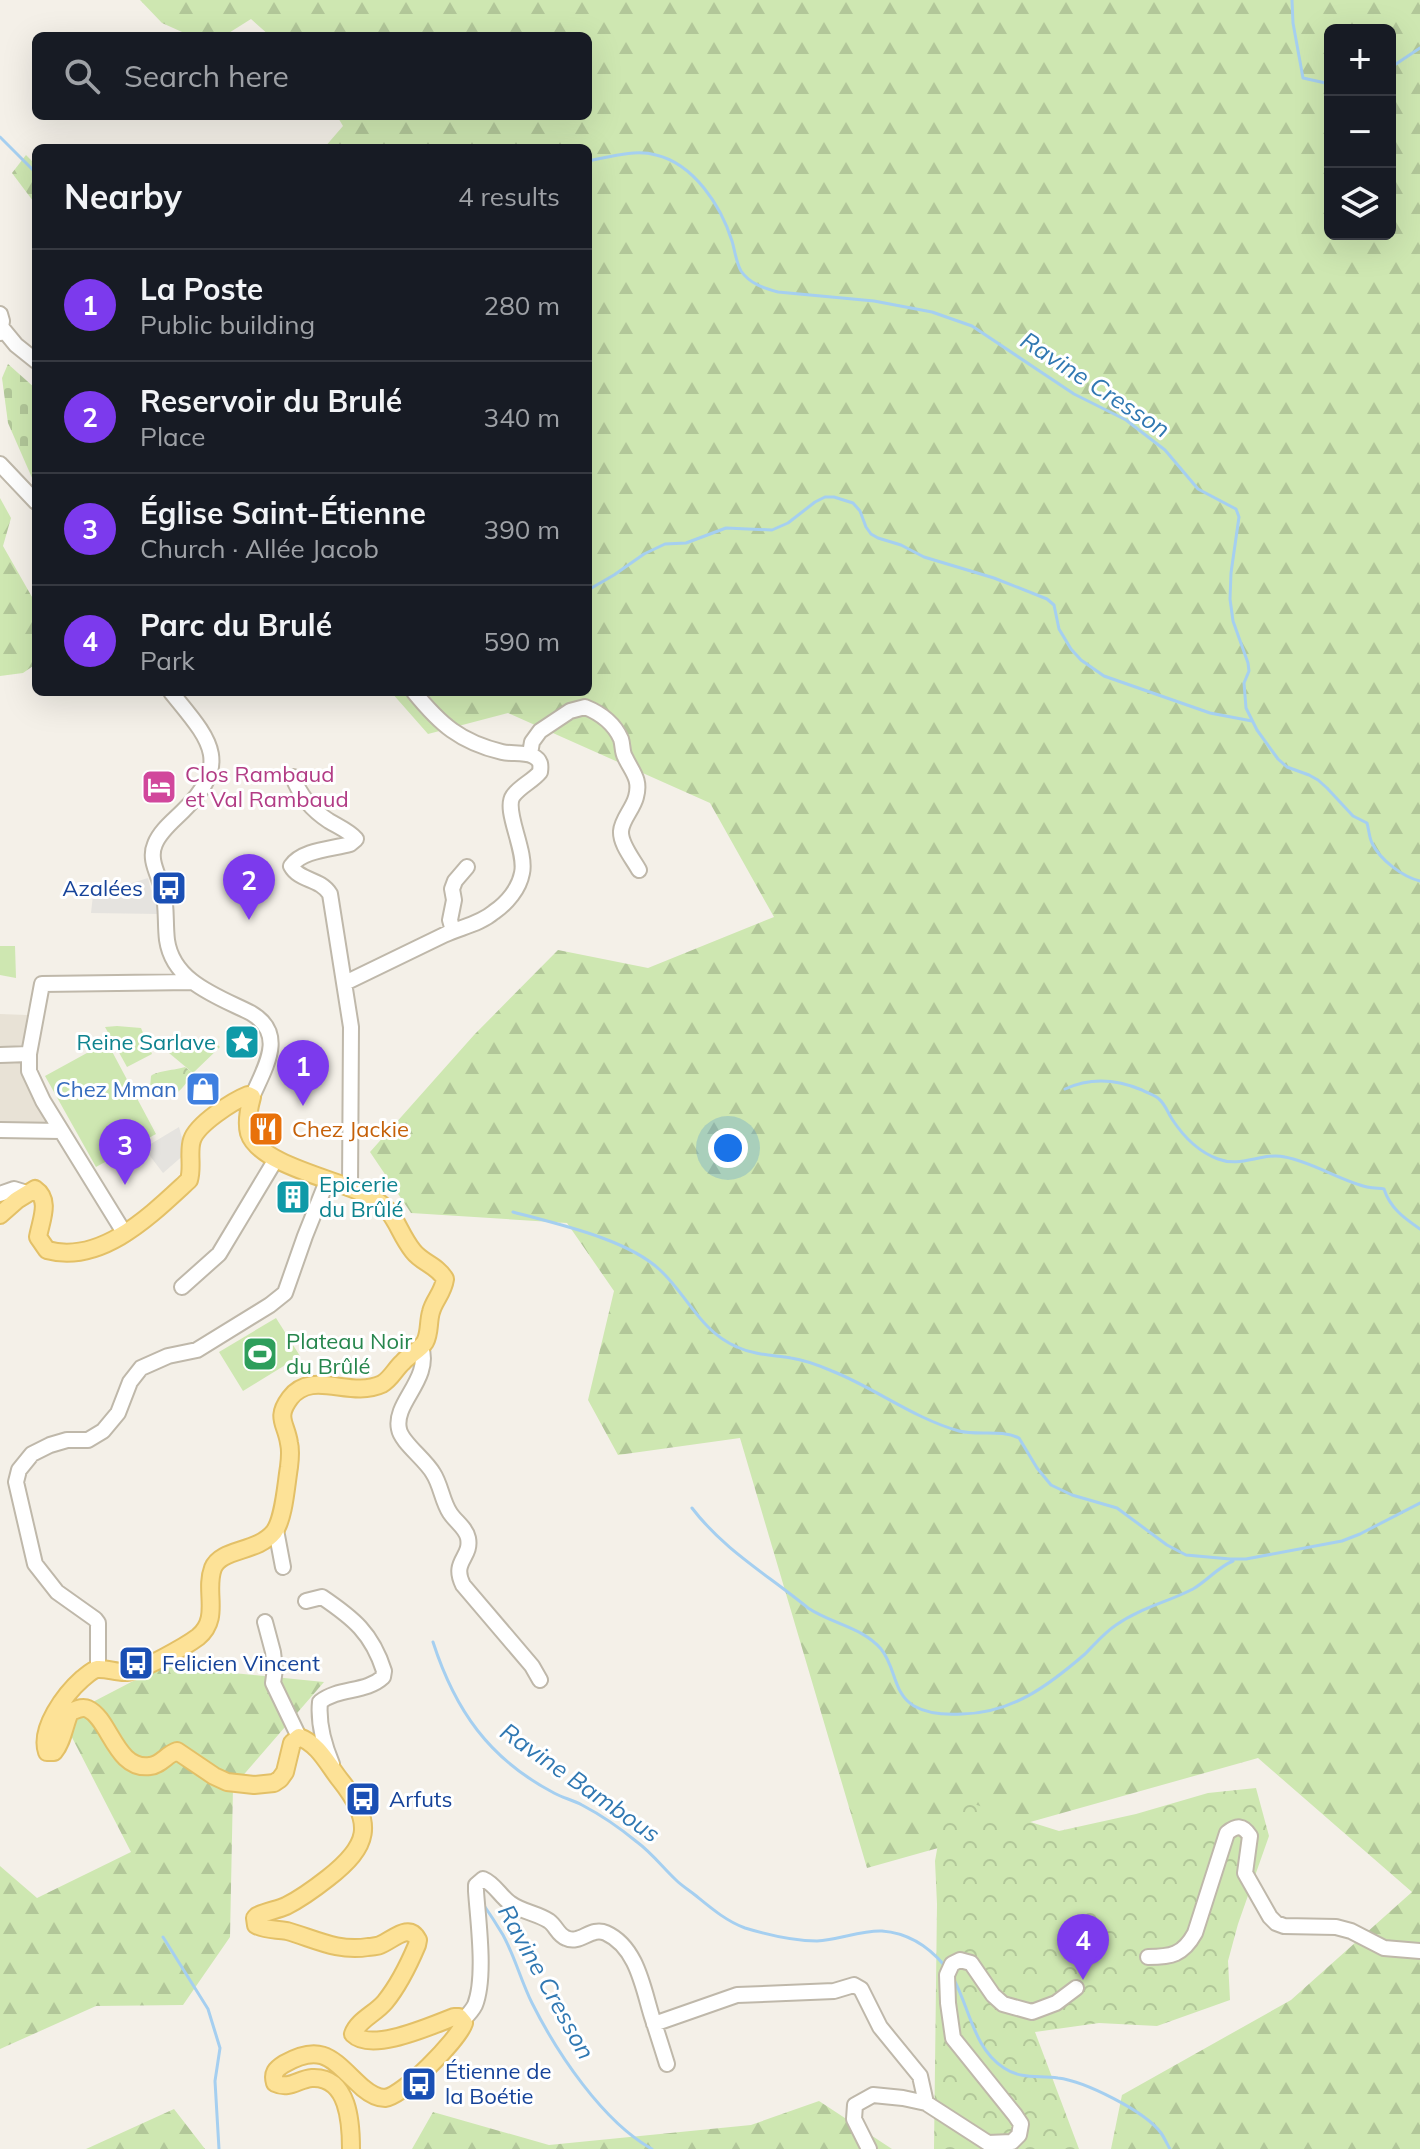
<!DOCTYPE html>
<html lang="en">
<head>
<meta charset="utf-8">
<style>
  :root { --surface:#171b24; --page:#20242c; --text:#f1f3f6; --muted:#9ea1a6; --line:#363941; --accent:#7c3aed }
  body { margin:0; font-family:Mulish,sans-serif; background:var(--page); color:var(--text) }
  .controls { position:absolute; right:24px; top:24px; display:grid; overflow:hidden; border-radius:12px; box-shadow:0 8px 32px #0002 }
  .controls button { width:72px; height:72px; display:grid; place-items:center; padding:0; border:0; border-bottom:2px solid var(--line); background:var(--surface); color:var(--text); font:40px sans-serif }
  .you { position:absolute; left:728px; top:1148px; width:28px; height:28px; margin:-20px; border:6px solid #fff; border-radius:50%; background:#1a73e8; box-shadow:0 0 0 12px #1a73e833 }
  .badge { display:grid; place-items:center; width:52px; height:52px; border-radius:50%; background:var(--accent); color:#fff; font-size:26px; font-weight:700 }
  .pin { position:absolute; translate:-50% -66px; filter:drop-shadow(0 2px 4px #0008) }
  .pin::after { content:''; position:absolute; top:42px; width:28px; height:24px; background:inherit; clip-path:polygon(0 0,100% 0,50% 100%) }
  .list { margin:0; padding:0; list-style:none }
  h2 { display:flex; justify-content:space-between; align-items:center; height:104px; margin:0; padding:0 32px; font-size:34px }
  h2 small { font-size:26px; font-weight:400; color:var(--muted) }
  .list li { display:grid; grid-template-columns:52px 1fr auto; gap:24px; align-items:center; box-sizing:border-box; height:112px; padding:0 32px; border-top:2px solid var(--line) }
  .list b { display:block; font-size:30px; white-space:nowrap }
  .list p { margin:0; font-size:26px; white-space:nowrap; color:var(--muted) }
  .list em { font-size:26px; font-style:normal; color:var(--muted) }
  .icon { flex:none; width:44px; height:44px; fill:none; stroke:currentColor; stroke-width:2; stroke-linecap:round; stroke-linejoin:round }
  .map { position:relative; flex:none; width:1420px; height:2149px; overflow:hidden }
  .search { position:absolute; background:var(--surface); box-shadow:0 8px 32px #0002; left:32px; top:32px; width:560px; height:88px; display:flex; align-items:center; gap:20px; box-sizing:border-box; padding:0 28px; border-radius:12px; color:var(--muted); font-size:30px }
  .panel { position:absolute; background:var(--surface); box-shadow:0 8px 32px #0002; left:32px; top:144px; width:560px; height:552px; border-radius:12px }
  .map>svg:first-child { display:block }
  .residential { fill:#e8e2d6 }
  .green { fill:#cee7b1 }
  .forest { fill:url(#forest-firs); fill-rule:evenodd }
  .cemetery { fill:url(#cemetery-stones) }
  .park { fill:url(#park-crowns) }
  .parking { fill:#e5e3df }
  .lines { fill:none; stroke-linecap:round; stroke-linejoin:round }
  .stream { stroke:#a5cff0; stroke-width:3 }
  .minor-casing { stroke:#bfb8aa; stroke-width:18 }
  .major-casing { stroke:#e3c067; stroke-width:20 }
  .minor { stroke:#fff; stroke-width:14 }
  .major { stroke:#fde297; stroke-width:16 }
  .labels { text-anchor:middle; stroke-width:6; stroke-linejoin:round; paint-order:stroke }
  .hotel-label { font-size:22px; fill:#b23c85; stroke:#fff; text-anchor:start }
  .transit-label { font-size:22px; fill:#164399; stroke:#fff; text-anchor:start }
  .culture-label { font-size:22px; fill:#0d838f; stroke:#fff; text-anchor:end }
  .shop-label { font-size:22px; fill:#366cbe; stroke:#fff; text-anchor:end }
  .food-label { font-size:22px; fill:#c56008; stroke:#fff; text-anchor:start }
  .leisure-label { font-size:22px; fill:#27864d; stroke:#fff; text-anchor:start }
  .water-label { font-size:24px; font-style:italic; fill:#3078b2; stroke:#fff }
</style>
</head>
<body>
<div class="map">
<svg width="1420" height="2149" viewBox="0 0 1420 2149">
  <defs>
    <pattern id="forest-firs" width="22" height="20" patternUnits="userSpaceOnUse" patternTransform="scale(2)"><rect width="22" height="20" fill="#cee7b1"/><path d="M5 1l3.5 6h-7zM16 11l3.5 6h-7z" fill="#b2c799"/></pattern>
    <pattern id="cemetery-stones" width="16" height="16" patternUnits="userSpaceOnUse" patternTransform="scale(2)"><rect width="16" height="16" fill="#cee7b1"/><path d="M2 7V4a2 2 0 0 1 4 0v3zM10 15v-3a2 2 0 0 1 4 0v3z" fill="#b2c799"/></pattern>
    <pattern id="park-crowns" width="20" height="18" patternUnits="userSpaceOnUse" patternTransform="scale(2)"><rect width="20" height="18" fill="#cee7b1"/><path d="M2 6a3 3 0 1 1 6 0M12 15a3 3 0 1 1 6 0" fill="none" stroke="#b2c799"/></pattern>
  </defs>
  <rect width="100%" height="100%" fill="#f4f0e8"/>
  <path class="residential" d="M0,1014l27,1 -4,55 33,58 -56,4z"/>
  <path class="green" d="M0,946h15l1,32 -16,-3z
    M117,1026l24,2 11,26 -25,13 -22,-40z
    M207,1039l3,7 7,-2 3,3 -27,26 -24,-20z
    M107,1042l49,92 -60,33 -51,-91z
    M276,1318l24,38 -57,35 -24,-39z"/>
  <path class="forest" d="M140,0h1280v2149h-309l11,-54 169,-95 121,-108 -154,-134 -391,110 -127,-430 -122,17 -30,-55 26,-109 -47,-68 -156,-10 -41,-61 104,-117 84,-85 90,18 126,-51 -64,-114 -202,-90 -80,21 -37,-42h197v-544h-264l19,-22 -6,-10h251v-80h-318l-19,-17 -27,17h-33l-29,-13zM1330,30h60v204h-60z
    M26,155l10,10v40l-24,-32z
    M0,498l11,20 -8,28 33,58v60l-13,9 -23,3z
    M162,1666l162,16 -91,105 -3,150 -47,68 -87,1 -96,43v-183l37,32 94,-46 -69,-134z
    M819,2101l73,48h-480l21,-37 116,33 202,-20z
    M174,2109l31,40h-119z"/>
  <path class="cemetery" d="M8,364l28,25v98l-28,-64 -6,-45z"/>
  <path class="park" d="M185,1067l8,6c-12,19 -22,32 -43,15l1,-12c5,-5 25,-6 34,-9z
    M1256,1788l13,48 -31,88 -10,37 2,39 -73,26 -58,-3 -64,9 44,117h-145l3,-245 -2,-43 6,-34 17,-28 101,32 77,-17 72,-21z"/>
  <path class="parking" d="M148,878l3,12 6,-1 2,25 -68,-1 2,-18z
    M179,1127l7,26 -23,20 -19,-25z"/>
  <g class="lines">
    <path class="stream" d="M1292,0l1,23 10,55 27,6
      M1390,68l30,-20
      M0,137l36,36
      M588,161c21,-4 47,-12 68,-6 38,9 65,51 76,86 3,10 4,21 9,30 9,13 23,17 37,21l96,9 58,11 40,14 102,68 52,26 39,30 33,39 38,20 3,8 -8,56 -1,26 3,22 15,42 1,8 -5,12 2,25 11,22 21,29 9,8 22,8 9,5 9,8 26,28 14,7c2,7 2,14 5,20 8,17 31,34 48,38
      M588,590l26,-15 30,-21 21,-10 21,-1 40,-15 46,2 16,-7 27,-21 10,-5h9l19,6 7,8 6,16 5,7 7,4 23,7 23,12 70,21 53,21 7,6 5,24 12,20 10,11 23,16 106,37 42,8
      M1065,1089c26,-12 51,-10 77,1 5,3 13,5 17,9 6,5 9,14 13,20 11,17 27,33 46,40 23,9 44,-7 67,-2 26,5 49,20 75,28 7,3 16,3 24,4 6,19 20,29 36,40
      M513,1212c44,12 114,27 147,58 28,26 40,61 77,77 17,8 36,8 54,11 14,2 27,7 41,13 43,17 81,47 127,60 19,5 42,-2 60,7l18,30 14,17 21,10 45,13 50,37 19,10 44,4h16l96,-18 18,-7 60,-31
      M692,1508c32,42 76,67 116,100 24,16 54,19 73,41 15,18 12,45 33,57 14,8 32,9 48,8 50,-1 86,-28 123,-60 10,-10 19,-21 31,-29 24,-17 52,-23 77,-36 14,-8 25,-22 40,-28
      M433,1642c22,68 56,117 121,151 9,5 19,7 28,12 19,10 38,23 55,37 15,11 26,26 39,38 6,6 13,10 19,15 16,13 31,26 50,33 23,7 48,13 72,13 21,-1 45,-11 65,-10 26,2 46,15 62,34
      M483,1904c7,10 14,21 20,31 12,22 18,46 29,68 25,50 71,119 120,146
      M163,1937l45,72 12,39 -5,33 4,68
      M953,1978c17,30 20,70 51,90 18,12 35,7 54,10 26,3 87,33 103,55 3,4 6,11 9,16"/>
    <defs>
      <path id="minor" d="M0,314l2,7 -2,12
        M2,328l14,17 20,16
        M0,464l36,38
        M171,692c37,46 63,69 12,119 -10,10 -23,20 -28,33 -7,16 4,31 8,47 4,15 2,33 4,49 6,42 50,56 84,73 36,21 14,54 1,84
        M530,754l2,-12 8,-11 30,-20 15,-4c15,6 29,16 36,32 2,6 1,13 4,18 7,15 16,22 11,40 -3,12 -14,22 -15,34 -1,13 12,28 18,39
        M293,777c7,19 19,33 36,44 10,6 20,10 27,18l-6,5c-18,5 -48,6 -59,22 8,15 29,12 39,28l21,133 -1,161
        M453,931l-3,-11 4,-20 -2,-11 3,-8 12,-14
        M345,983c33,-16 66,-32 99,-48 17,-8 36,-11 50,-23 13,-9 25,-23 28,-39 5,-22 -19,-63 -9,-77 7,-10 20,-15 27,-24 1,-7 1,-12 -7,-16 -8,-4 -22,-2 -31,-4 -42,-10 -62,-28 -88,-60
        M0,1055l29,-1
        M0,1130l61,1
        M0,1194l14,-5 13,4
        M125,1234l-82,-133 -14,-30v-17l13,-70 150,-2
        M182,1287l37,-33 57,-95
        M421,1347c11,32 -28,56 -22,82 2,13 26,30 34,44 8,12 9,28 17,40 5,8 16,15 18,25 4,20 -17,23 -5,47l69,81 8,14
        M276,1530l7,37
        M306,1601l16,-4c31,21 50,36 62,74l-1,6c-17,16 -44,10 -63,25 -2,20 4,43 12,62
        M265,1622l8,30 2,17 -2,14 26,54
        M98,1669v-46l-3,-4 -38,-27 -22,-28 -19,-82 3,-12 13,-16 18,-9 17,-5h21l15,-9 15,-18 12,-31 11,-14 27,-12 29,-6 73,-45 15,-12 20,-57 22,-55
        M1148,1957c23,0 35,-2 47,-24l32,-100c10,-8 16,-8 23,3l-5,37 25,44 6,6 8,3 52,1 15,4 33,17 36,3
        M463,2020c5,-5 9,-9 12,-15 11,-28 3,-84 1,-114v-6l7,-6c12,5 17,17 27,24 12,9 27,10 39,18 7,5 9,14 17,17 14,7 25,-12 40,-5 31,14 37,55 46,84 5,15 10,31 15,47
        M654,2024l83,-29 97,-4 20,-6 7,4 19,38 40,49 6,27
        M869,2149l-15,-30 1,-14 18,-10 30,3 23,5 62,40 24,-1 7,-7 2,-11 -6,-9 -62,-77 -5,-35 -1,-28 5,-11 8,-4 11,3 22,32 10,9 29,8 24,-9 20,-15"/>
      <path id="major" d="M0,1215l17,-15 18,-11c16,11 6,31 3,48l9,13c55,15 105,-36 142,-70 4,-13 -1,-28 3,-40 5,-16 41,-39 56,-45l4,2c-3,11 -6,25 -3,36 10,32 90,47 118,62 31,16 28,33 46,56 9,12 24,14 32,28 -2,14 -11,21 -14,33 -3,10 -1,21 -6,30 -5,8 -16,13 -22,20 -8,7 -12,17 -21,22 -32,15 -70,-15 -92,14 -15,20 -4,25 -1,45 2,8 1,16 0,24 -3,18 -5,52 -15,65 -17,21 -53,16 -61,36 -9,24 8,50 -15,69 -12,9 -56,34 -71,35 -10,1 -20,-4 -30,-3 -5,1 -11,7 -15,10 -17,15 -43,50 -35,73h7c9,-11 10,-26 16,-40 6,-2 12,-6 18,-3 22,10 28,62 62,57 11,-1 17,-12 27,-15l37,25 13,6 27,3 20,-2 6,-4 5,-7 7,-29 7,-6c20,7 29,28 42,44 34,43 28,65 -13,97 -14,11 -26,20 -42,28 -9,4 -19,5 -29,10l-2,2 1,7c9,5 20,4 31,6 28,8 51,21 81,16 2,0 10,-1 12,-2 13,-5 29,-23 38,-5l-1,5c-8,19 -19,41 -32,57 -10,12 -27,18 -32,32 19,19 79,-9 101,-17h5l5,6c-6,17 -61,73 -79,75 -9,0 -16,-5 -22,-10 -29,-26 -39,-47 -79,-24 -8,5 -12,9 -9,19 15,7 23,-4 37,-5 37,-2 39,46 39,71"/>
    </defs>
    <use href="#minor" class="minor-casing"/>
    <use href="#major" class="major-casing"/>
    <use href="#minor" class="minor"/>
    <use href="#major" class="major"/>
  </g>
  <defs>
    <symbol id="hotel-square" viewBox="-11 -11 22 22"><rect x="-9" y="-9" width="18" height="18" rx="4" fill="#d1479c" stroke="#fff"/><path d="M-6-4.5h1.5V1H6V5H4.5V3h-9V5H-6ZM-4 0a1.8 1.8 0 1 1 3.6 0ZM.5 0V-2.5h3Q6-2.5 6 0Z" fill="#fff"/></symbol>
    <symbol id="bus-square" viewBox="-11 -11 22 22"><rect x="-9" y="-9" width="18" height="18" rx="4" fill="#1a4fb4" stroke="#fff"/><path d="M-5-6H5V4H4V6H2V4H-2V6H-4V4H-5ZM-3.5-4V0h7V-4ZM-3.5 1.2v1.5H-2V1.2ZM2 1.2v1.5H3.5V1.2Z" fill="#fff"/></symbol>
    <symbol id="sight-square" viewBox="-11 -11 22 22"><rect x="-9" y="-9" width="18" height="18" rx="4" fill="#0f9aa8" stroke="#fff"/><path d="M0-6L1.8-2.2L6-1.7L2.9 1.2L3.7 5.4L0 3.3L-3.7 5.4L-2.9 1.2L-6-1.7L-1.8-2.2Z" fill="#fff"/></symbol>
    <symbol id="shop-square" viewBox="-11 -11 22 22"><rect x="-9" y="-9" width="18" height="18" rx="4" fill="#3f7fe0" stroke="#fff"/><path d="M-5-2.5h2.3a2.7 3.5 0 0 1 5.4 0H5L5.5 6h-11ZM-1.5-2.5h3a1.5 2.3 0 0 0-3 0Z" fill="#fff"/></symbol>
    <symbol id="restaurant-square" viewBox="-11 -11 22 22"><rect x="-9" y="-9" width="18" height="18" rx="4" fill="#e8710a" stroke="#fff"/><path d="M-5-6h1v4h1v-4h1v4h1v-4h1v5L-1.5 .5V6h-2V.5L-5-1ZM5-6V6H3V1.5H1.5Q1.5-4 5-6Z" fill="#fff"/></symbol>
    <symbol id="building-square" viewBox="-11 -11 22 22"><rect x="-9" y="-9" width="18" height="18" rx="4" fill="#0f9aa8" stroke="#fff"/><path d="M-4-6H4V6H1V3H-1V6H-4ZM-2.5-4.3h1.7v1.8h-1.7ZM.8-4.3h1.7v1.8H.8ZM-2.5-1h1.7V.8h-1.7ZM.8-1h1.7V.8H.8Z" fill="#fff"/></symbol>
    <symbol id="stadium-square" viewBox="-11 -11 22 22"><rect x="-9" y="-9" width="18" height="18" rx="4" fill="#2e9e5b" stroke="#fff"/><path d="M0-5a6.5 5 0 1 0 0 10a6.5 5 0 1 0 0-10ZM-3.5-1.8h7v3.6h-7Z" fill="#fff"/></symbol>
  </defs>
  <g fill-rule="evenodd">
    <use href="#hotel-square" x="139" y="767" width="40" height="40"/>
    <use href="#bus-square" x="149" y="868" width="40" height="40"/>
    <use href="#sight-square" x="222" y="1022" width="40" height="40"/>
    <use href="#shop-square" x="183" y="1069" width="40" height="40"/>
    <use href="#restaurant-square" x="246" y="1109" width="40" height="40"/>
    <use href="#building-square" x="273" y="1177" width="40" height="40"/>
    <use href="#stadium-square" x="240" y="1334" width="40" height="40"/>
    <use href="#bus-square" x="116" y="1643" width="40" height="40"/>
    <use href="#bus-square" x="343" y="1779" width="40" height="40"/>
    <use href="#bus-square" x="399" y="2064" width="40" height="40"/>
  </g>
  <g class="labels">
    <g class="hotel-label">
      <text x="185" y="782">Clos Rambaud<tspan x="185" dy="25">et Val Rambaud</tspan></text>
    </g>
    <g class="transit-label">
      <text x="143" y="896" text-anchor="end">Azalées</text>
      <text x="162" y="1671">Felicien Vincent</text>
      <text x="389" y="1807">Arfuts</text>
      <text x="445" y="2079">Étienne de<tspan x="445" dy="25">la Boétie</tspan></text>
    </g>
    <g class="culture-label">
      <text x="216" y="1050">Reine Sarlave</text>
      <text x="319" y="1192" text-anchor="start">Epicerie<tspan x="319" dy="25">du Brûlé</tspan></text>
    </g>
    <g class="shop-label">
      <text x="177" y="1097">Chez Mman</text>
    </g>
    <g class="food-label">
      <text x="292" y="1137">Chez Jackie</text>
    </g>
    <g class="leisure-label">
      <text x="286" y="1349">Plateau Noir<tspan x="286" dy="25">du Brûlé</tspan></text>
    </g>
    <g class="water-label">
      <text transform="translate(1095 385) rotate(33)" y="8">Ravine Cresson</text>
      <text transform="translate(580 1783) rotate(35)" y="8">Ravine Bambous</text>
      <text transform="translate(546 1982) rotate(61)" y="8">Ravine Cresson</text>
    </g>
  </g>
</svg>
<div class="controls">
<button>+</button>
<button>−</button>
<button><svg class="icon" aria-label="layers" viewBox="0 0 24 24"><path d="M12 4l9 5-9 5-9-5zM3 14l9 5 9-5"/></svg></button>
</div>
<div class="you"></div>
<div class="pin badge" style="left:303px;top:1106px">1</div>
<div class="pin badge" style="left:249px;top:920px">2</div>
<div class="pin badge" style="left:125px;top:1185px">3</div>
<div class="pin badge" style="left:1083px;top:1980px">4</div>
<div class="search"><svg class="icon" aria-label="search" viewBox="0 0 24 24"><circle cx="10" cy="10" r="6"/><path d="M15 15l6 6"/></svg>Search here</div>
<section class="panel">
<h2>Nearby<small>4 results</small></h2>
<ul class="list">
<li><span class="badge">1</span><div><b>La Poste</b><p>Public building</p></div><em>280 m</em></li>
<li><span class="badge">2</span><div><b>Reservoir du Brulé</b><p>Place</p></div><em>340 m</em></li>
<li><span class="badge">3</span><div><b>Église Saint-Étienne</b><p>Church · Allée Jacob</p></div><em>390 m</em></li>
<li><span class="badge">4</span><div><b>Parc du Brulé</b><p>Park</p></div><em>590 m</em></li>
</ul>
</section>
</div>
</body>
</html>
